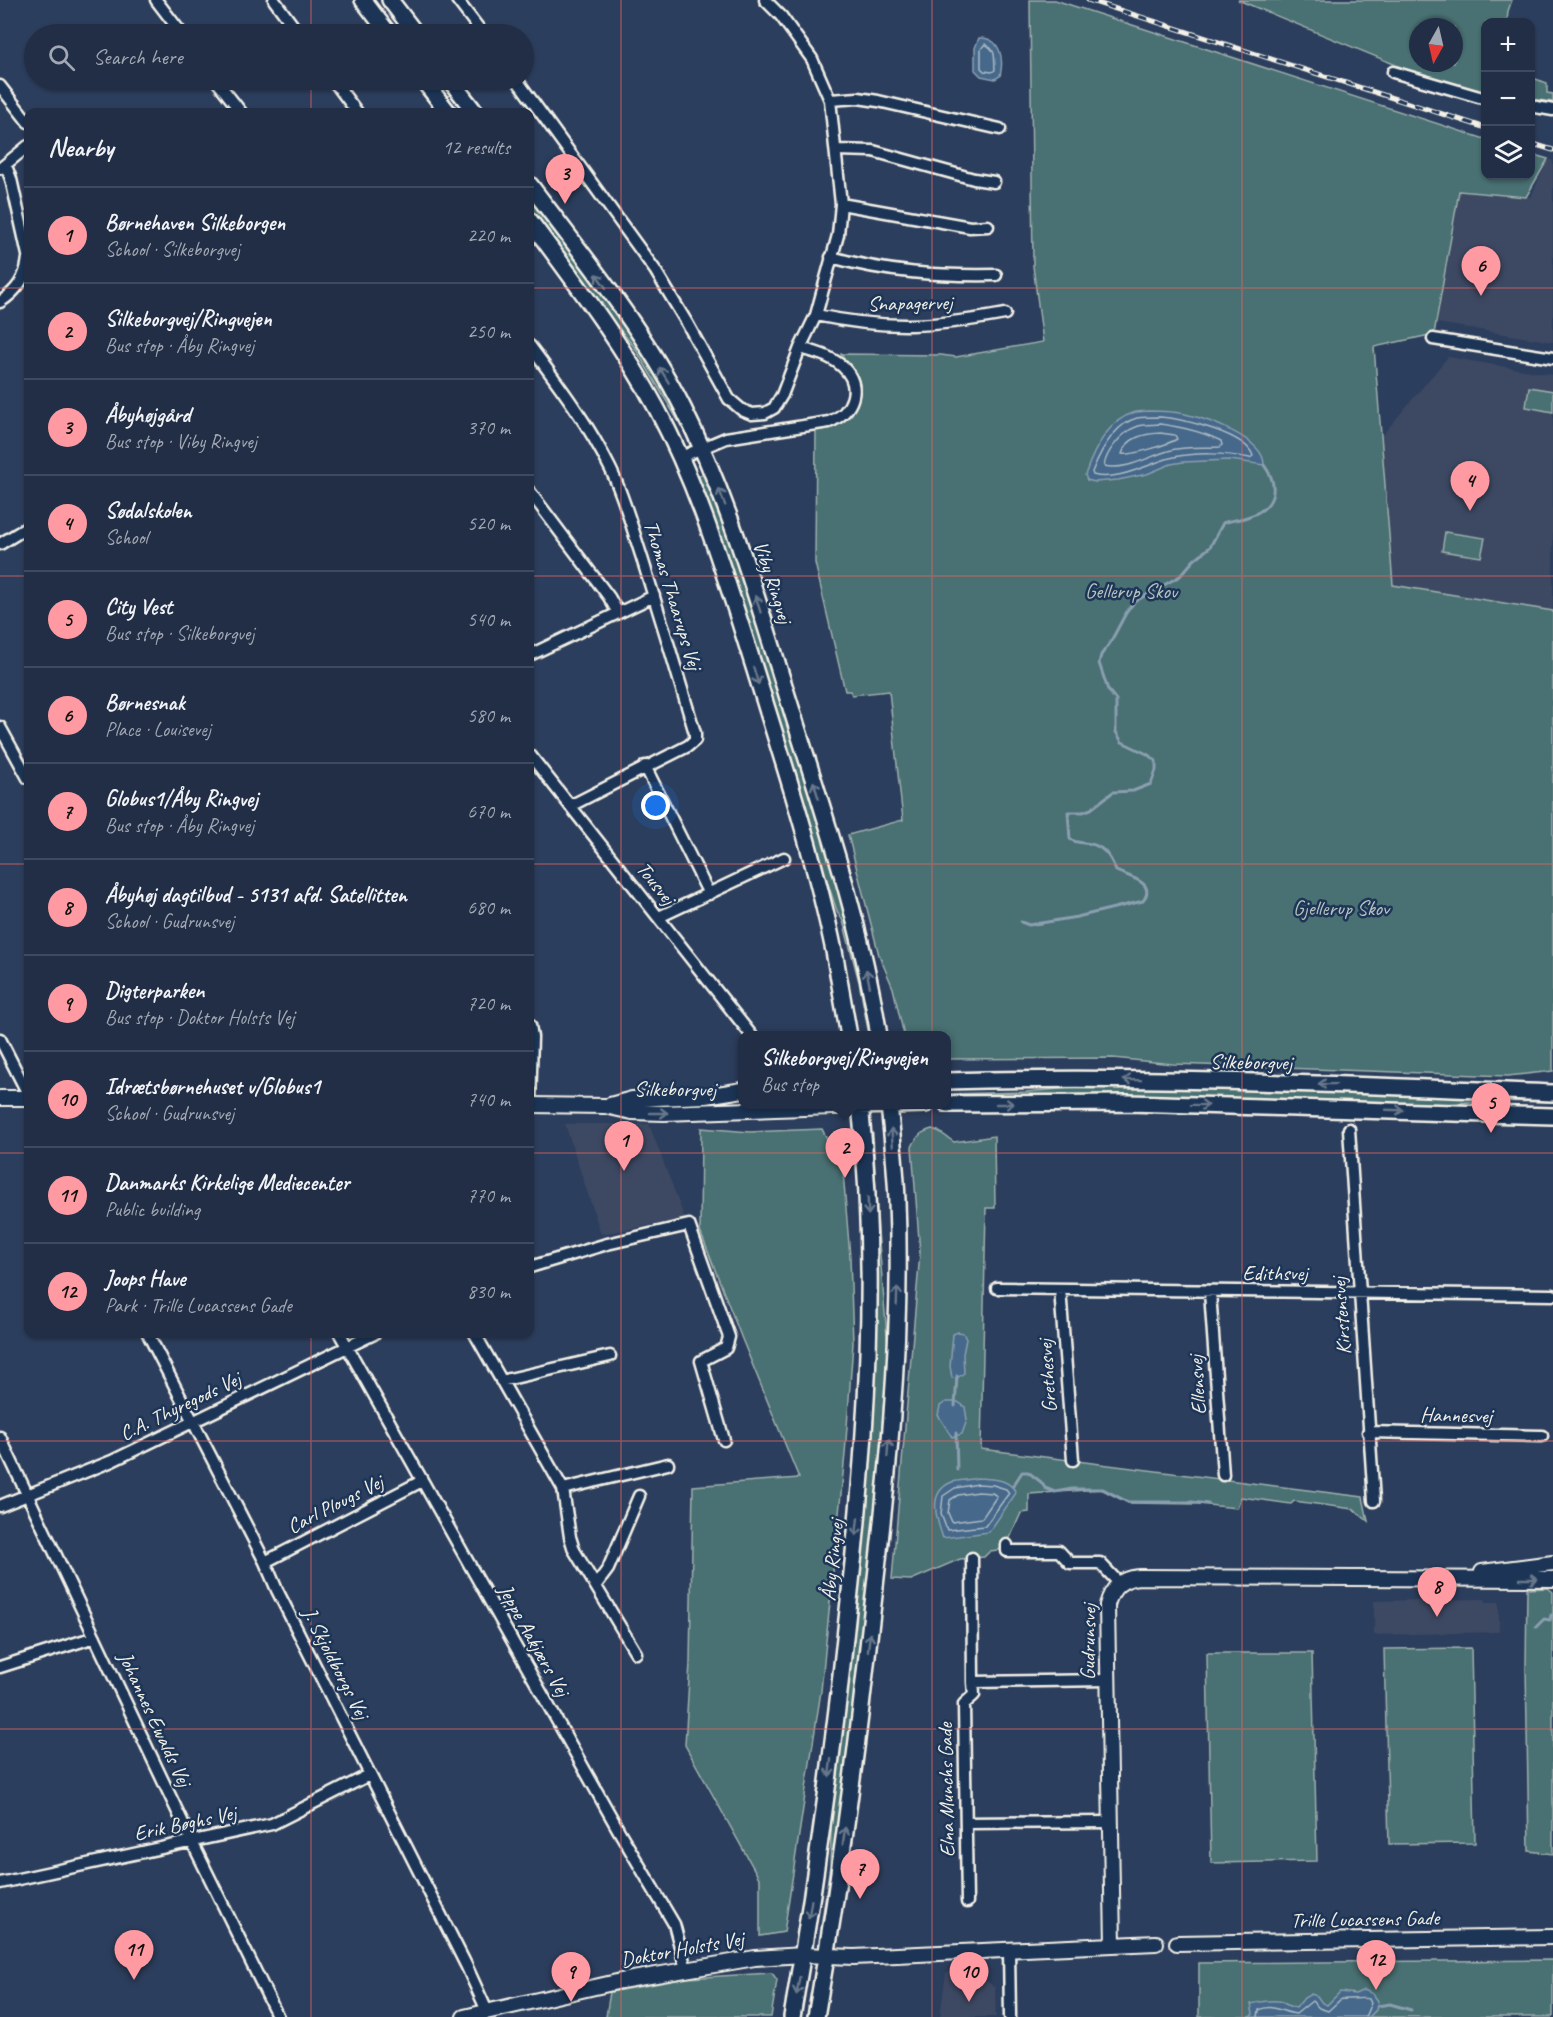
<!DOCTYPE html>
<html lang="en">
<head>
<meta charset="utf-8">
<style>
  :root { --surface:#212e46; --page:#2d3a51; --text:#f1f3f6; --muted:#a2a8b3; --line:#3e4a5f; --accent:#ff9aa2 }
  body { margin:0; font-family:Caveat,sans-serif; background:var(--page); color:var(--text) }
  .controls { position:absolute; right:18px; top:18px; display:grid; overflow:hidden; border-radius:12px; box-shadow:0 2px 4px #0004 }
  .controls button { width:54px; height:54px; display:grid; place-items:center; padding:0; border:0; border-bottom:2px solid var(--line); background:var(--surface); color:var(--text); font:30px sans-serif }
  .compass { position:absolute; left:1409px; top:18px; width:54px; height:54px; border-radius:50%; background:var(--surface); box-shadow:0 2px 4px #0004; rotate:188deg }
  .you { position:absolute; left:656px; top:806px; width:21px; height:21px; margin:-15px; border:4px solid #fff; border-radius:50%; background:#1a73e8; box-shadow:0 0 0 9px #1a73e833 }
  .badge { display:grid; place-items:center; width:39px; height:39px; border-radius:50%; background:var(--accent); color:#111; font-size:20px; font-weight:700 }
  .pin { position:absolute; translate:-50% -50px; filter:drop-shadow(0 2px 3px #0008) }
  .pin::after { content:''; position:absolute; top:32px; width:21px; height:18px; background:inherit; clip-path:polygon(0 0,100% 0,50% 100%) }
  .popup { position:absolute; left:738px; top:1031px; width:213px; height:78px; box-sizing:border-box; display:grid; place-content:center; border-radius:12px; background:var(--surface); filter:drop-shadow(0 2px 4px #0005); font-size:20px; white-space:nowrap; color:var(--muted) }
  .popup b { font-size:22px; color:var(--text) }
  .popup::after { content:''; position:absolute; left:50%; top:100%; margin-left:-12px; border:12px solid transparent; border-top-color:var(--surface) }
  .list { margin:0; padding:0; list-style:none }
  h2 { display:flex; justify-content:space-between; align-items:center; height:78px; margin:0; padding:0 24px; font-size:26px }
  h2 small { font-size:20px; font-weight:400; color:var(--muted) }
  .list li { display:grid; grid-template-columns:39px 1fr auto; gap:18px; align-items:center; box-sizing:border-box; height:96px; padding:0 24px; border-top:2px solid var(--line) }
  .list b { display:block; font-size:22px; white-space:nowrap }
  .list p { margin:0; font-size:20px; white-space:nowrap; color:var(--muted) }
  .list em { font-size:20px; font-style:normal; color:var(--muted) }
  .icon { flex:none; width:33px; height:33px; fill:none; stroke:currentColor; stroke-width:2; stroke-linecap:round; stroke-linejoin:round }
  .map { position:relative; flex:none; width:1553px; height:2017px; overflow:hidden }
  .search { position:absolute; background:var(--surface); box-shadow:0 2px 4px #0004; left:24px; top:24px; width:510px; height:66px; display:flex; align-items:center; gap:15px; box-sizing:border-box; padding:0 21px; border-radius:33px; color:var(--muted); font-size:22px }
  .panel { position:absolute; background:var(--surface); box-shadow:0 2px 4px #0004; left:24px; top:108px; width:510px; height:1230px; border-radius:12px }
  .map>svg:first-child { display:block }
  .built { fill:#3d4864 }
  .green { fill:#496f72; stroke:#9eb0ad; stroke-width:1.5; fill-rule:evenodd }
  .water { fill:#44688b; stroke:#8a9fb0; stroke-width:1.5 }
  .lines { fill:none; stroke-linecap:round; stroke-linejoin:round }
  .shore { stroke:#aebac3; stroke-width:1.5 }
  .stream { stroke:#8a9fb0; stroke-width:3 }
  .minor-casing { stroke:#f4f1e8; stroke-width:15 }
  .tertiary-casing { stroke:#f4f1e8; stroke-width:18 }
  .secondary-casing { stroke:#f4f1e8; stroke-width:20 }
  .minor { stroke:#1d3557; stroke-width:10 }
  .tertiary { stroke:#1d3557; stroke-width:14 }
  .secondary { stroke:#1d3557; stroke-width:15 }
  .rail-casing { stroke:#f4f1e8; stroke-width:5 }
  .rail { stroke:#1d3557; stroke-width:3; stroke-dasharray:9; stroke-linecap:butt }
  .oneway { stroke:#68778a }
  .grid { fill:none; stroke:#df6462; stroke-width:1.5; stroke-opacity:0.55 }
  .labels { text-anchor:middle; stroke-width:5; stroke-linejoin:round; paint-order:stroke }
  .street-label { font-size:21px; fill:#f4f1e8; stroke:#1d3557 }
  .park-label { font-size:21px; fill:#b8c4bf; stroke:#1d3557 }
</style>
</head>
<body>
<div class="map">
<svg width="1553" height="2017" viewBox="0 0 1553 2017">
  <rect width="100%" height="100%" fill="#2c3e5d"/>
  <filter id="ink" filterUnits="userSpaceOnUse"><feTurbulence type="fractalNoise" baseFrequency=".0167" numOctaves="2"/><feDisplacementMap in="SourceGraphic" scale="12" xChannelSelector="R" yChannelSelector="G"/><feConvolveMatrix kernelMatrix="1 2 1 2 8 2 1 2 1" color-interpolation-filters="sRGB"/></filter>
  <g filter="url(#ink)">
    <path class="built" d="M1548,159l5,2v181l-116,-19 22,-132 72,6z
      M1448,357l105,18v236l-160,-26 -13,-147z
      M565,1124h84l36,95 -84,15z
      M1485,1599l1,3h13v30l-125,3v-34z
      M952,1972l4,2 8,-2h21l1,8 9,8 1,29h-56l6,-44z"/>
    <path class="green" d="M1030,0h25l430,139 1,37h44l1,-22 17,5 -22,38 -67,-6 -25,143 -60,13 19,238 160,26v460l-45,5 -335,-12 -60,-6 -166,1v-23l-43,-1 -11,-47 -14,-33 -31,-120 55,-15 -14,-129 -37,4 -2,-4h-5l-30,-128 1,-133c8,-1 16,-2 23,-6 28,-14 24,-49 3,-67l-1,-3 100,1 15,2 87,-15 -10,-76z
      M1238,0h274l-4,11 -1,11h-21l-1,71 -72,-19 -2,-3zM1418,27h36v36h-36z
      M1530,77l17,6v10l6,1v8l-22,-3z
      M530,197c33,45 69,89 100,136 19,30 36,60 53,91v5l-48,-81 -34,-42 -71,-97z
      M1529,387l24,4v21l-27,-5z
      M704,473l35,96 97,310 27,111 9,45h-3l-10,-53 -16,-61 -6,-10 -21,-64 -119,-370z
      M1445,532l40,6 -4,19 -39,-6z
      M1081,1087l126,1 346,12v2l-71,-1 -48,4 -229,-8 -135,-2 -123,2v-3l79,-2z
      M701,1128l49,4 72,-3 7,14 12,4 9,110 3,86 -8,111 -24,237 -37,241 -24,4v-56l-75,-135 5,-82 3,-177 106,-8 -57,-139 -42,-108z
      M932,1129l6,2 16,11 40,-6 1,72h-9l-5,241 382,48 5,24 -15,-12 -59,-8 -3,3 -50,-7 -4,11 -39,-4 -70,-1 -27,-14 -72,5v18l-8,1 -16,36 -15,2 -6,6 -24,2 -49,21 -19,-1 28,-326 -8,-106c5,-11 9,-15 20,-18z
      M871,1134h2l5,97 10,117 -14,180 -21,182 -29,217h-3l9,-62 2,-60 30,-255 12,-132 3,-168z
      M1548,1588l5,4v262l-24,-3 -3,-185 1,-77z
      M1471,1648l4,195 -86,1 -5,-195z
      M1207,1653h105l5,208 -106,2z
      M1553,1960v57h-354v-54z
      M772,1973l5,7 -6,37h-165l4,-25 78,-14z"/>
    <path class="water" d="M979,38c22,-1 25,21 21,38l-5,3 -14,-3 -6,-6v-22z
      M1148,411c12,0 25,0 37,3 22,5 80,25 79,51l-34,-5 -47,2 -12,2 -24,10 -29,6 -23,2 -8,-2 -2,-5c8,-23 22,-54 48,-62 4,-2 10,-1 15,-2z
      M958,1332l5,1 3,6 -3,15 1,19 -8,6 -4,-1 -2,-12 3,-32z
      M946,1402h12l7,5 2,13 -5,14 -10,3 -14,-22 2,-9z
      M977,1478c15,1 33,0 39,15l-27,39 -46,6c-7,-20 -16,-46 9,-56 8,-2 17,-2 25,-4z
      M1364,1990l9,4 5,7 -2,9 -7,7h-119l3,-3 -2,-10c8,-2 23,-5 31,-2 5,3 7,5 14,6l8,-10 7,-4 6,2 5,7 5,2 13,-13 15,2z"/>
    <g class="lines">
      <path class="shore" d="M985,44c12,6 9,14 10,26l-3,2 -8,-1 -3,-3v-19z
        M1161,417c22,2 86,17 92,39l-3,2c-24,-5 -55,-6 -80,0 -22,6 -54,24 -77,17l-1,-3c8,-20 22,-48 45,-54 7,-1 16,-1 24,-1z
        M1160,424c22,3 41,7 61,17l1,4 -2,2c-17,1 -36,-1 -52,4 -20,6 -43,20 -64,15 2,-14 18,-34 32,-39 7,-3 17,-2 24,-3z
        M1160,433l15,2 2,4c-8,5 -46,17 -55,15 5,-17 22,-20 38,-21z
        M978,1484l15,1 13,4 3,4 -24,33 -38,4 -6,-16 2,-18 12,-8z
        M978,1492l14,1 5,3 -15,22 -30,4 -4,-9 2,-13 8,-5z
        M1258,2017l1,-7c14,-7 23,3 37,4l16,-13 7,7 9,3 13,-12c8,1 23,-2 28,0l2,4 -6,14"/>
      <path class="stream" d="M1021,922l8,3 48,-8 66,-16c14,-19 -14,-24 -27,-30 -6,-16 -14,-27 -32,-28 -6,-1 -8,0 -14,-4l-2,-27h15l8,-3 22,-17 20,-1 18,-7 5,-14v-9l-9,-7 -25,-12 -6,-10v-32l-8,-10 -9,-27 2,-8 9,-12 16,-30 8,-11 46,-26 14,-16 16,-13 13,-24c7,-3 16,-3 24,-6 27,-8 34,-29 17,-52
        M955,1406l2,-30
        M956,1433l1,37
        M1013,1486l9,-14h6l13,10 4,6 10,4 17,-3h31l25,13h64l16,2
        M1536,1627l8,-8 6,1 1,-5h2
        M1377,2006l13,-2 21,6"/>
      <defs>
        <path id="minor" d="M156,0l26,34
          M274,0l25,34
          M457,0l26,34
          M1393,72l93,27
          M216,80l25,32
          M333,80l24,32
          M517,80l138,190 32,53 42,76 13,11 10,4 13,-1 9,-5 8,-13 18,-47 16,-33 22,-80 3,-31 -11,-104 -18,-41 -31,-43 -16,-16
          M0,86l28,36
          M830,100l28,-2 20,3 122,28
          M1530,106l23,4
          M836,150l37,1 101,28 20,3
          M6,166l5,13 17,76
          M1,168l27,-22
          M841,204l129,23 18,-1
          M831,257c57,16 107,19 165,18
          M0,302c17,-11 26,-24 28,-44
          M816,315c71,15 119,12 189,-1
          M1433,339l120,19
          M530,346c29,39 58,77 80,122 14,28 22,60 32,90 18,58 36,117 53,175v7l-7,6 -118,60
          M681,457l45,-19 103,-16c24,-9 34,-36 14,-55 -12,-11 -28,-15 -43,-19
          M530,492l79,105 9,16
          M0,544l28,-17
          M530,655l124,-59
          M0,727l28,51
          M530,755l222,281
          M645,766l64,128
          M659,917l125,-59
          M530,1025l2,12 -2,68
          M0,1039l28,55
          M1349,1129l25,372
          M530,1267l77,-23 82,-19 40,112 -3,11 -25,13 23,79
          M997,1288l556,7
          M1060,1289l13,171
          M1210,1292l13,183
          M148,1334l117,228 12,28 189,375 21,46
          M340,1334l279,497 55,93 12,45
          M475,1334l88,155 7,48 4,13 62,103
          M501,1381l109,-25
          M1368,1432l174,4
          M0,1437l191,403 87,177
          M563,1489l105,-25
          M0,1506l112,-45 262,-127
          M1007,1545v6h52l11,12h30l19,20
          M972,1558l1,124 135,-2
          M265,1562l157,-81
          M596,1585l12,-16 31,-73
          M0,1667l95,-30
          M966,1823l144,-1
          M0,1883l272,-59 97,-49
          M967,1902l-3,-198 10,-9 -1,-13
          M1009,1949l1,68"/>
        <path id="tertiary" d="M0,1098h28
          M530,1105l75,1 27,6 32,1 196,-7
          M610,1105l22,-6 73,-3 38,-6
          M1482,1572l71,-9
          M1177,1943l376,-6
          M1113,1945l-6,-340c5,-18 14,-26 32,-28l414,2
          M464,2017l157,-36 134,-23 48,-3 51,2 302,-14"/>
        <path id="secondary" d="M363,0l26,34
          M390,0l26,34
          M423,80l25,32
          M450,80l25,32
          M530,185c52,69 114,145 153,223 48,96 77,201 109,303 33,107 70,214 87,325
          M530,221c45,61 91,121 127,188 43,81 69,170 97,258 29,94 60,188 80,284 5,28 10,56 15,85
          M947,1081c202,-6 404,4 606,12
          M947,1104l182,-1 424,13
          M860,1106l66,-2
          M792,2017c24,-138 43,-277 57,-416 18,-165 29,-330 11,-497
          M816,2017c22,-126 39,-252 53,-379 17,-143 34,-293 28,-437 -1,-32 -5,-64 -8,-97"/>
      </defs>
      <use href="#minor" class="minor-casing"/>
      <use href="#tertiary" class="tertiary-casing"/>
      <use href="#secondary" class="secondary-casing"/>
      <use href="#minor" class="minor"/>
      <use href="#tertiary" class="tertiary"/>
      <use href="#secondary" class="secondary"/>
      <defs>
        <path id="rail" d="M1088,0l398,128
          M1530,143l23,7"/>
      </defs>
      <use href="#rail" class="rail-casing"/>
      <use href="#rail" class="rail"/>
    </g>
    <defs><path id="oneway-shaft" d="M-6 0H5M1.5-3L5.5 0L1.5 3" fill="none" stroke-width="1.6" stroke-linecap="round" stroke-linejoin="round" transform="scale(1.5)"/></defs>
    <g class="oneway">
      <use href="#oneway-shaft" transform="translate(601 281) rotate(-126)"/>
      <use href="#oneway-shaft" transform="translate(664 375) rotate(-121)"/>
      <use href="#oneway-shaft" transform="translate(722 497) rotate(-111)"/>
      <use href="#oneway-shaft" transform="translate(758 604) rotate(-107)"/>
      <use href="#oneway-shaft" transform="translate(756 676) rotate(73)"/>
      <use href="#oneway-shaft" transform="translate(816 790) rotate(-107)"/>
      <use href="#oneway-shaft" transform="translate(868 978) rotate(-102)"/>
      <use href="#oneway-shaft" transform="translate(1132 1080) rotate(-179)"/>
      <use href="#oneway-shaft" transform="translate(1327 1084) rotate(-179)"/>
      <use href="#oneway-shaft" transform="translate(1005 1104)"/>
      <use href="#oneway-shaft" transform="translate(1200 1105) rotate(1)"/>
      <use href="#oneway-shaft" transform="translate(1395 1110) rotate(2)"/>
      <use href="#oneway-shaft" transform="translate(659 1113)"/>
      <use href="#oneway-shaft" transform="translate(892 1137) rotate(-95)"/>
      <use href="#oneway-shaft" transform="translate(868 1206) rotate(88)"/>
      <use href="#oneway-shaft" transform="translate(897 1296) rotate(-88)"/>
      <use href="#oneway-shaft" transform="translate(888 1448) rotate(-86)"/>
      <use href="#oneway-shaft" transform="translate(857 1527) rotate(96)"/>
      <use href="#oneway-shaft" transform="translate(1529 1579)"/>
      <use href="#oneway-shaft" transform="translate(869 1642) rotate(-83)"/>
      <use href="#oneway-shaft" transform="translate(830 1768) rotate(97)"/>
      <use href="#oneway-shaft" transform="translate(844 1836) rotate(-82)"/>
      <use href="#oneway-shaft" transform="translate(810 1909) rotate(99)"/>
      <use href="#oneway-shaft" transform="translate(798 1986) rotate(100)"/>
    </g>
  </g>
  <path class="grid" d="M311,0v34M621,0v2017M932,0v2017M1242,0v2017M311,80v32M0,288h28M530,288h1023M0,576h28M530,576h1023M0,864h28M530,864h1023M0,1153h28M530,1153h1023M311,1334v683M0,1441h1553M0,1729h1553"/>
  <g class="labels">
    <g class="street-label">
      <text transform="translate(910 303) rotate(-1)" y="7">Snapagervej</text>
      <text transform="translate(773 582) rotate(72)" y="7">Viby Ringvej</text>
      <text transform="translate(673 595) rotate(73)" y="7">Thomas Thaarups Vej</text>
      <text transform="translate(656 883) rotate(51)" y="7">Tousvej</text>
      <text transform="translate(1251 1062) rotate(1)" y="7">Silkeborgvej</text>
      <text x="675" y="1096">Silkeborgvej</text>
      <text x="1275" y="1280">Edithsvej</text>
      <text transform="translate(1341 1316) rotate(-94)" y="7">Kirstensvej</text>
      <text transform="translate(1047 1376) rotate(-94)" y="7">Grethesvej</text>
      <text transform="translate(1197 1385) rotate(-94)" y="7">Ellensvej</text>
      <text transform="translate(180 1406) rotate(-26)" y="7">C.A. Thyregods Vej</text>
      <text transform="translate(1456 1415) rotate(1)" y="7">Hannesvej</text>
      <text transform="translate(335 1504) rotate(-27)" y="7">Carl Plougs Vej</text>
      <text transform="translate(832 1560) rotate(-84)" y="7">Åby Ringvej</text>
      <text transform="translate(534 1640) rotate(61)" y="7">Jeppe Aakjærs Vej</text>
      <text transform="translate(1088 1642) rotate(-89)" y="7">Gudrunsvej</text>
      <text transform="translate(336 1663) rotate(63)" y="7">J. Skjoldborgs Vej</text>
      <text transform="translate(155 1719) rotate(65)" y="7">Johannes Ewalds Vej</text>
      <text transform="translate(946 1790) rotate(-91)" y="7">Elna Munchs Gade</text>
      <text transform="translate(185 1823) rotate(-12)" y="7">Erik Bøghs Vej</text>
      <text transform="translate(1365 1919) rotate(-1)" y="7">Trille Lucassens Gade</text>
      <text transform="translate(682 1949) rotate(-10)" y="7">Doktor Holsts Vej</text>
    </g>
    <g class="park-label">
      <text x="1131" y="598">Gellerup Skov</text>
      <text x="1341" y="915">Gjellerup Skov</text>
    </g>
  </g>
</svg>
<div class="controls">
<button>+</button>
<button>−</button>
<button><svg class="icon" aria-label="layers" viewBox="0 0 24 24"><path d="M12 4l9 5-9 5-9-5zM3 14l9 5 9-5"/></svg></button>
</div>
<svg class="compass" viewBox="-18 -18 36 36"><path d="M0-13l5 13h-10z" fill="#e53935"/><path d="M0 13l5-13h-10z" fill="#a2a8b3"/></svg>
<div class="you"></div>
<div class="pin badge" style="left:624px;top:1171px">1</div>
<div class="pin badge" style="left:845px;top:1178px">2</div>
<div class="popup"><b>Silkeborgvej/Ringvejen</b>Bus stop</div>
<div class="pin badge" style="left:565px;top:204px">3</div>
<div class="pin badge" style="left:1470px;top:511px">4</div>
<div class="pin badge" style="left:1491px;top:1133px">5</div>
<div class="pin badge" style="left:1481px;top:296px">6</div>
<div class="pin badge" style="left:860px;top:1899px">7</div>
<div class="pin badge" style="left:1437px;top:1617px">8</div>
<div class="pin badge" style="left:571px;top:2002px">9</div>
<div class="pin badge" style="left:969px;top:2002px">10</div>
<div class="pin badge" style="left:134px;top:1980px">11</div>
<div class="pin badge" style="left:1376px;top:1990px">12</div>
<div class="search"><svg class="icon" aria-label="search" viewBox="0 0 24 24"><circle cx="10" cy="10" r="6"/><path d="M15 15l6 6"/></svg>Search here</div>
<section class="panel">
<h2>Nearby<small>12 results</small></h2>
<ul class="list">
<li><span class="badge">1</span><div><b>Børnehaven Silkeborgen</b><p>School · Silkeborgvej</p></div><em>220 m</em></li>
<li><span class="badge">2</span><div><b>Silkeborgvej/Ringvejen</b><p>Bus stop · Åby Ringvej</p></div><em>250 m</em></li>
<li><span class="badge">3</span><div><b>Åbyhøjgård</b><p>Bus stop · Viby Ringvej</p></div><em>370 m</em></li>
<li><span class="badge">4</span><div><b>Sødalskolen</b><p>School</p></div><em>520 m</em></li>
<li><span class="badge">5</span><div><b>City Vest</b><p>Bus stop · Silkeborgvej</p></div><em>540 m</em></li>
<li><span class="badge">6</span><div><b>Børnesnak</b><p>Place · Louisevej</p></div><em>580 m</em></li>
<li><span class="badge">7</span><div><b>Globus1/Åby Ringvej</b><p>Bus stop · Åby Ringvej</p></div><em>670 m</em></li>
<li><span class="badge">8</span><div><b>Åbyhøj dagtilbud - 5131 afd. Satellitten</b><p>School · Gudrunsvej</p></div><em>680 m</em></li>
<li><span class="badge">9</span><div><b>Digterparken</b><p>Bus stop · Doktor Holsts Vej</p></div><em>720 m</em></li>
<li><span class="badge">10</span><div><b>Idrætsbørnehuset v/Globus1</b><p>School · Gudrunsvej</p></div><em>740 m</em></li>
<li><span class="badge">11</span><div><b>Danmarks Kirkelige Mediecenter</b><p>Public building</p></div><em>770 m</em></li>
<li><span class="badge">12</span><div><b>Joops Have</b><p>Park · Trille Lucassens Gade</p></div><em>830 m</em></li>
</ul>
</section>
</div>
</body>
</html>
